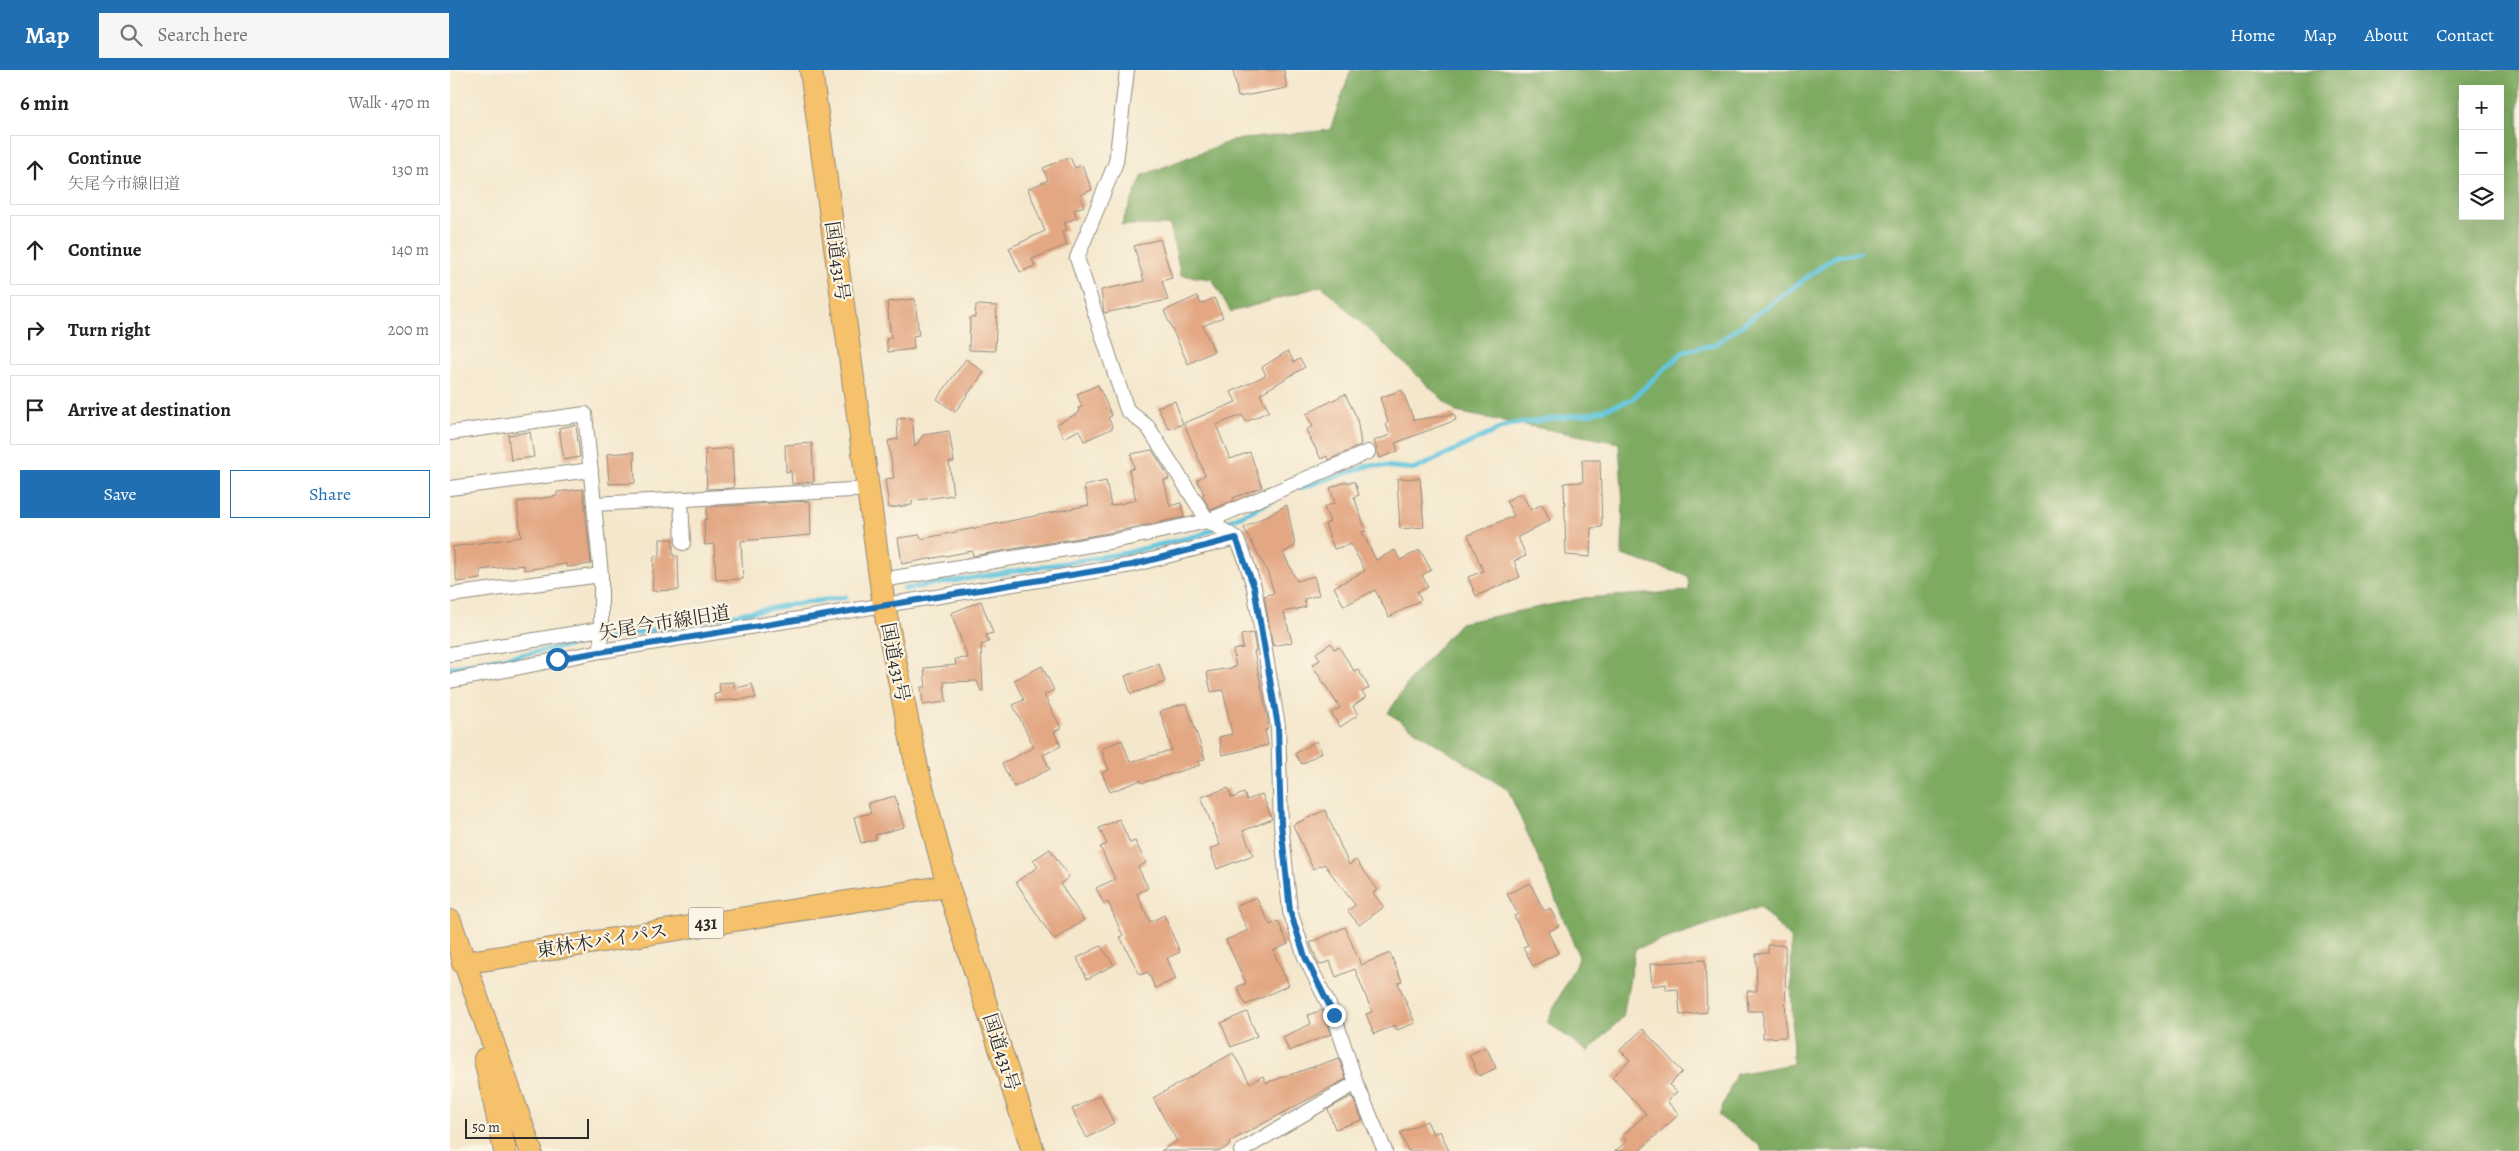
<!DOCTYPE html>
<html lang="en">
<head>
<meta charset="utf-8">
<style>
  :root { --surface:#fff; --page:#f6f6f6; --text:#222; --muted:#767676; --line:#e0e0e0; --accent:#1f6fb2 }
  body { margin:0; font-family:Alegreya,"Noto Serif JP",serif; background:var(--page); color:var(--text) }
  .controls { position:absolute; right:15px; top:15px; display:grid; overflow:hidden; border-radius:0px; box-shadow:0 5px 20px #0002 }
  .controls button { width:45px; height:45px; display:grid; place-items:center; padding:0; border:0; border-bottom:1px solid var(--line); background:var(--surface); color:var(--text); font:25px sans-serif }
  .scale { position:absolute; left:15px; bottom:12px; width:124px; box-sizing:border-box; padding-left:5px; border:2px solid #2b2b2b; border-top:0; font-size:14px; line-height:18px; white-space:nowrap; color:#2b2b2b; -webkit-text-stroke:4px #fcf5e5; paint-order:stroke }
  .stop { position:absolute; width:15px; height:15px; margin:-11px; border:4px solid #1f6fb2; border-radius:50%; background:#fff }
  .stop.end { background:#1f6fb2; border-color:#fff; box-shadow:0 1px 5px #0008 }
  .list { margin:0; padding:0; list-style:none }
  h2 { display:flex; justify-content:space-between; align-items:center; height:65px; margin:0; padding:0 20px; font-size:21px }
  h2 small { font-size:16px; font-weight:400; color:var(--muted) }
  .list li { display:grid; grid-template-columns:32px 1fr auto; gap:15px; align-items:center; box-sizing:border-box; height:70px; margin:0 10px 10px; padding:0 10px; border:1px solid var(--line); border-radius:0px }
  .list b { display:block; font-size:19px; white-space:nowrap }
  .list p { margin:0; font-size:16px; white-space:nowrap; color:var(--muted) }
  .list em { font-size:16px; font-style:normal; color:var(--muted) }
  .actions { display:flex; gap:10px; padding:15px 20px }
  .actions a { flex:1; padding:11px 0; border:1px solid var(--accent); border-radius:0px; text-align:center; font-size:18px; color:var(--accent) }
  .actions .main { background:var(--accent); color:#fff }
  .icon { flex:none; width:28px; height:28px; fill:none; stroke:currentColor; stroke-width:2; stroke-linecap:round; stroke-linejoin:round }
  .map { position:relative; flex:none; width:2069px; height:1081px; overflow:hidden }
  header { display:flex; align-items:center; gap:30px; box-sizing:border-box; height:70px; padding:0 25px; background:var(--accent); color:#fff }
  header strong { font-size:24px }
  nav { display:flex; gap:28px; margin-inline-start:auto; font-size:18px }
  .search { width:350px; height:45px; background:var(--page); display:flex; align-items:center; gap:12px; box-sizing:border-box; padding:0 18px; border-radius:0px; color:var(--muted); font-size:19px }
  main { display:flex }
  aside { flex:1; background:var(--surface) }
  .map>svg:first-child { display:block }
  .forest { fill:#7eaa62; stroke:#546a46; fill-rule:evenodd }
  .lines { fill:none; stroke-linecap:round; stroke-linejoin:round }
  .stream { stroke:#60c5de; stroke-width:5 }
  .building { fill:#e3a783 }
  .minor-casing { stroke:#90897c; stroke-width:16 }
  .trunk-casing { stroke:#90897c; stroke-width:24 }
  .minor { stroke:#fff; stroke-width:14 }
  .trunk { stroke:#f5c16b; stroke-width:22 }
  .route { stroke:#1f6fb2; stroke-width:6 }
  .labels { text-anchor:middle; stroke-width:4.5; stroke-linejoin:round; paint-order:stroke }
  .shield { fill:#fcf5e5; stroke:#6a6863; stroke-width:1 }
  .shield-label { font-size:18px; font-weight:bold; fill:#2b2b2b }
  .street-label { font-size:19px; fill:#2b2b2b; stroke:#fcf5e5 }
</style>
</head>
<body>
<header>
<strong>Map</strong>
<div class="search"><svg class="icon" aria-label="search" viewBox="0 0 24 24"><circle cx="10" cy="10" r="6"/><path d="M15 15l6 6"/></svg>Search here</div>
<nav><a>Home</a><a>Map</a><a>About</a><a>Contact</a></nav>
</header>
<main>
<aside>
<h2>6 min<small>Walk · 470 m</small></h2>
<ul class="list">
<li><svg class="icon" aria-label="ahead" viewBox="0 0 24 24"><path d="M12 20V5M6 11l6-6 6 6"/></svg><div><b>Continue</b><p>矢尾今市線旧道</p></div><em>130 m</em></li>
<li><svg class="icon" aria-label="ahead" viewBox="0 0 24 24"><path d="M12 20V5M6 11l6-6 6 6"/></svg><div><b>Continue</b></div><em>140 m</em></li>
<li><svg class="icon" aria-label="right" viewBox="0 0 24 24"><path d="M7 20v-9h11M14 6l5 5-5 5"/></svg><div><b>Turn right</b></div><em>200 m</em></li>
<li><svg class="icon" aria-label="arrive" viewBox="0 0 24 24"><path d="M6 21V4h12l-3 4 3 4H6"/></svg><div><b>Arrive at destination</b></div></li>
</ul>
<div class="actions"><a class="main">Save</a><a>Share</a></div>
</aside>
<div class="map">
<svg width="2069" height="1081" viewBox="0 0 2069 1081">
  <rect width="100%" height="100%" fill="#fcf5e5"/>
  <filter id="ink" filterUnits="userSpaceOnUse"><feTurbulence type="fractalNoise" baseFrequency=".02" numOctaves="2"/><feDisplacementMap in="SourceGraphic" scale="10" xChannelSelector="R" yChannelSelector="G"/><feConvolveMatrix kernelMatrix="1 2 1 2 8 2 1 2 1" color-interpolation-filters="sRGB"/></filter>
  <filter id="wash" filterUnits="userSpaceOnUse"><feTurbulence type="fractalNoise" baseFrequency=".0096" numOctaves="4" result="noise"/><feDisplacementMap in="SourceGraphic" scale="20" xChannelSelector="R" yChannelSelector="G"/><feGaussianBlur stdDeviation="1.12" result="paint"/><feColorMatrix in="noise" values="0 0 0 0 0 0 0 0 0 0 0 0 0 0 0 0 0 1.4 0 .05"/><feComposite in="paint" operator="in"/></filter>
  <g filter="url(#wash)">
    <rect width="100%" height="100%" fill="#f4e7cc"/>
    <path class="forest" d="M901,0h1168v1081h-757l-2,-5 -41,-30 17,-42 57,-10 -2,-125 -31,-32 -125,42 -12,68 -35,35 -41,-30 32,-65 -37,-91 -34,-76 -120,-77 24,-36 48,-54 125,-25 104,-7 -1,-15 -66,-21 1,-52 -4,-60 -163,-31 -134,-126 -91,26 -19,-33 -31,-4 -11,-50h-49l22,-50 90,-35 97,-10zM2013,19h37v127h-37z"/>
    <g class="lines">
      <path class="stream" d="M850,418l71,-23 44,4 93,-44 85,-12 38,-13 52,-48 33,-8 120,-88 23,-3
        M454,519l222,-36 74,-18 72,-34
        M0,598l338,-63 58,-8"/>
    </g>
    <g id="blocks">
      <path class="building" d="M783,0h51l3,18 -49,9z
        M620,87l5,11 7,-3 10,25 -12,5 4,11 -10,4 3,8 -13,5 3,7 -5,2 5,13 -35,14 3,7 -15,6 -11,-24 36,-17 -17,-42 20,-9 -5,-12z
        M710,169l12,39 -10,3 6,19 -64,13 -3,-23 43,-9 -10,-35z
        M747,226l4,8 13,-6 9,19 -20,9 11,25 -26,13 -24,-53z
        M465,229l4,36 -6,1 1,13 -26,3 -2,-13 5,-1 -4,-36z
        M526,235l21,1 -2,45 -26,-1 1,-33h5z
        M838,281l6,11 6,-3 5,8 -45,27 9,17 -23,11 -4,-7 -26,10 14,34 20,-7 12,35 -29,11 1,2 -23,10 -9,-15 2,-1 -7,-14 8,-5 -21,-52 52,-21 -5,-10 35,-17 -4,-8z
        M516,289l18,13 -29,40 -18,-13z
        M648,315l14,31 -4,1 5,11 -29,13 -5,-11 -15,8 -7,-14 23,-12 -2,-4 4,-1 -5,-13z
        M952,320l12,30 40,-6 2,6 -61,23 3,8 -18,7 -6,-17 16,-6 -4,-11 2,-2 -8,-24z
        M895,324l12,24 4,27 -33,15 -1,-4 -6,3 -15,-29 7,-4 -7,-12z
        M725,331l8,23 -14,5 -12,-22z
        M462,348l3,29 8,-12 26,-4 5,31h-5l4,33 -41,6v4l-23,3 -4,-29 9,-1 -6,-37 10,-2 -1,-20z
        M126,355l4,32 -16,3 -5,-32z
        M80,362l4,25 -23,3 -3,-25z
        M362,373l2,39 -22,2 -1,-13 -5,1 -1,-27z
        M282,378l2,40 -27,1 -2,-39z
        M702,380l15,24 2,5 -5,1 6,26 11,-3 3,14 -76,16 -107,18 -28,5 -1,-5 -70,13 -4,-26 22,-3 1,4 168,-34 -5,-19 22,-5 5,25 25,-6 -7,-30 5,-2 -3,-14z
        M184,382l1,31 -26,1 -2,-30z
        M1132,390h18l2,67 -11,1 -1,29 -24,-2 -2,-72 19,-1z
        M970,408l4,49 -24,2 -3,-50z
        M895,412h10l4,13 -5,2 12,34 -4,1 14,28 19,-10 5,10 20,-10 11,20 -9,5 6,12 -11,5 4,8 -32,17 -14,-27 -31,16 -10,-19 31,-16 -14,-27 -17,5 -9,-25 5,-2 -6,-15 11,-4 -5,-15z
        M133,419l8,75 -24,3 -1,-3 -42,6v-5l-44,5 1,9 -24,3 -5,-35 69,-10 -4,-35 40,-6v-4z
        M1071,423l10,17 11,-6 8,16 -32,17 8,19 -12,5 6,16 -44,19 -8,-19 15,-6 -15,-36 46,-19 -8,-15z
        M360,431l1,34 -70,6 2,38 -27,1 -2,-36 -9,1 -1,-25 3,-1v-12z
        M837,435l8,41 -12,7 14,28 17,-5 5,19 -15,4 2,8 -22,5 8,30 -19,4 -9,-50 10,-3 -6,-20 -24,-45z
        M210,469h13v17h5l1,34 -27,1 2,-35h6z
        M531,531l12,32 -7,2 3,7 -8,3 2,46h-2l-4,-10 -33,1 2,20 -23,3 -2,-18h5l-2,-19 32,-3 -1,-6 13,-1 -17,-45z
        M803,563l3,18h-2l14,69v9l-3,1 3,15 -46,10 -3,-18 13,-3 -9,-44 -12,2 -4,-20 29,-5 -3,-17 10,-2 -2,-13z
        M881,573l3,6 5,-2 15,24 4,-2 11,19 -7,4 4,5 -13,9 5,9 -18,12 -9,-14 9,-5 -28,-43 8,-5 -4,-7z
        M709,594l6,18 -34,12 -6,-18z
        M592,596l12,24 -10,5 17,33 -7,4 7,14 -18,9 7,14 -36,18 -12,-23 32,-17 -21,-42 11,-5 -10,-20z
        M284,612v7l18,-5 4,14 -41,3 -1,-6 6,-2 -1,-10z
        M732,634h5l18,55 -6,1 1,5 -58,18 -1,-3 -31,12 -8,-19 7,-3 -8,-21 21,-9 8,22 42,-12 -12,-39z
        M866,671l6,11 -20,12 -7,-10z
        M778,718l4,10 12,-5 3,7 15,-6 10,25 -29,12 10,24 -36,14 -7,-20 10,-4 -19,-48z
        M445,726l9,31 -29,8 1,4 -15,4 -7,-26 17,-4 -3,-10z
        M875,740l24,55 7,-5 22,30 -5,3 11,14 -25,18 -11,-14 7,-6 -31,-41 -11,5 -20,-44z
        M669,749l11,24 5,-2 11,22 -8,4 10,21 -11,6 13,28 14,-7 16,37 -13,6 9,21 -21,9 -7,-16 -8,3 -20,-38 3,-1 -15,-34 -4,2 -8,-16 19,-9 -15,-32 7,-3 -8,-16z
        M600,779l19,28 -9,7 24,36 -30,20 -38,-58 22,-15 -5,-7z
        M1080,813l14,28 6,-3 9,18 -11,6 10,21 -25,13 -10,-19 5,-2 -14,-29 4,-2 -11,-20z
        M806,827l14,28 8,-4 10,23 -15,7 16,34 -43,20 -9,-18 9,-4 -20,-43 22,-10 -12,-24z
        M895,857l16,38 29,-12 12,28 -4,2 17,40 -18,7 -2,-5 -21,9 -8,-20 6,-2 -17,-43 -19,8 -6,-16 -11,4 -9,-22z
        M1318,875h17l1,92 -23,1v-27h-15l-1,-20h10l-1,-37 12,-1z
        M651,876l13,19 -27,14 -10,-21z
        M1255,890l2,52 -27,3 -2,-26 -12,1v-6l-14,2 -2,-22z
        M872,940l9,24 -42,17 -6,-14 28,-13 -3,-9z
        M797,942l10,24 -26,11 -10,-24z
        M1193,959l39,43 -13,13 8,7 -10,9 12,13 -40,37h-24l12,-10 -5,-5 24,-22 -34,-37 18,-17 -10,-10z
        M1036,977l10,21 -17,8 -10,-21z
        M783,983l17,30 13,-7 3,7 73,-25 7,21 -117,63 1,3 -10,6h-59l16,-10 -24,-43z
        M650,1025l14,28 -27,15 -15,-29z
        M902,1026l10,24 -27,9 -7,-20z
        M977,1051l6,13 7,-3 9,20h-41l-8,-18z"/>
    </g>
  </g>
  <g filter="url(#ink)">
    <use href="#blocks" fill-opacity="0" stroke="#90897c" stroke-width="1"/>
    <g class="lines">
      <defs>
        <path id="minor" d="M677,0l-11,92 -39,96 50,152 21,17 60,94 28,17 8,17 10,32 24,139 3,98 9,87 15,46 29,58 22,68 29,68
          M0,363l135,-19 16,161v76
          M0,418l141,-18
          M231,429l2,44
          M144,434l276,-15
          M432,510l232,-39 94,-20 160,-69
          M0,525l151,-20
          M0,584l151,-25
          M0,611l151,-30 531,-86 104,-27
          M791,1081l115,-68"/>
        <path id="trunk" d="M361,0l73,536 33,162 31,118 85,265
          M0,851l81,230
          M13,893l485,-77
          M35,989l20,92"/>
      </defs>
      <use href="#minor" class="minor-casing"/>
      <use href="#trunk" class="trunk-casing"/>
      <use href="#minor" class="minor"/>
      <use href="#trunk" class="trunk"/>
    </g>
  </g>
  <g class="lines" filter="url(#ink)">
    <path class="route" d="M107,589l575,-94 104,-27 18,49 24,139 3,98 9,87 15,46 29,58"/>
  </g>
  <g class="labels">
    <rect class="shield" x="238.5" y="837.5" width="35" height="31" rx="4"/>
    <g class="shield-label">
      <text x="256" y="859">431</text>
    </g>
    <g class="street-label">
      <text transform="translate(388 191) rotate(82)" y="7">国道431号</text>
      <text transform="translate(214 552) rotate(-9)" y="7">矢尾今市線旧道</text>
      <text transform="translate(446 592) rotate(79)" y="7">国道431号</text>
      <text transform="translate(152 870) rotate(-9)" y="7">東林木バイパス</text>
      <text transform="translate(552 982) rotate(72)" y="7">国道431号</text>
    </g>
  </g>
</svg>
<div class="controls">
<button>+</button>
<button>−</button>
<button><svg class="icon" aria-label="layers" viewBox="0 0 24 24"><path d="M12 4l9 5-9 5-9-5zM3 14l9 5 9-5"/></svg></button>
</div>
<div class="scale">50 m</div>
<div class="stop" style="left:107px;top:589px"></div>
<div class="stop end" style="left:884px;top:945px"></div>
</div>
</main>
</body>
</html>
